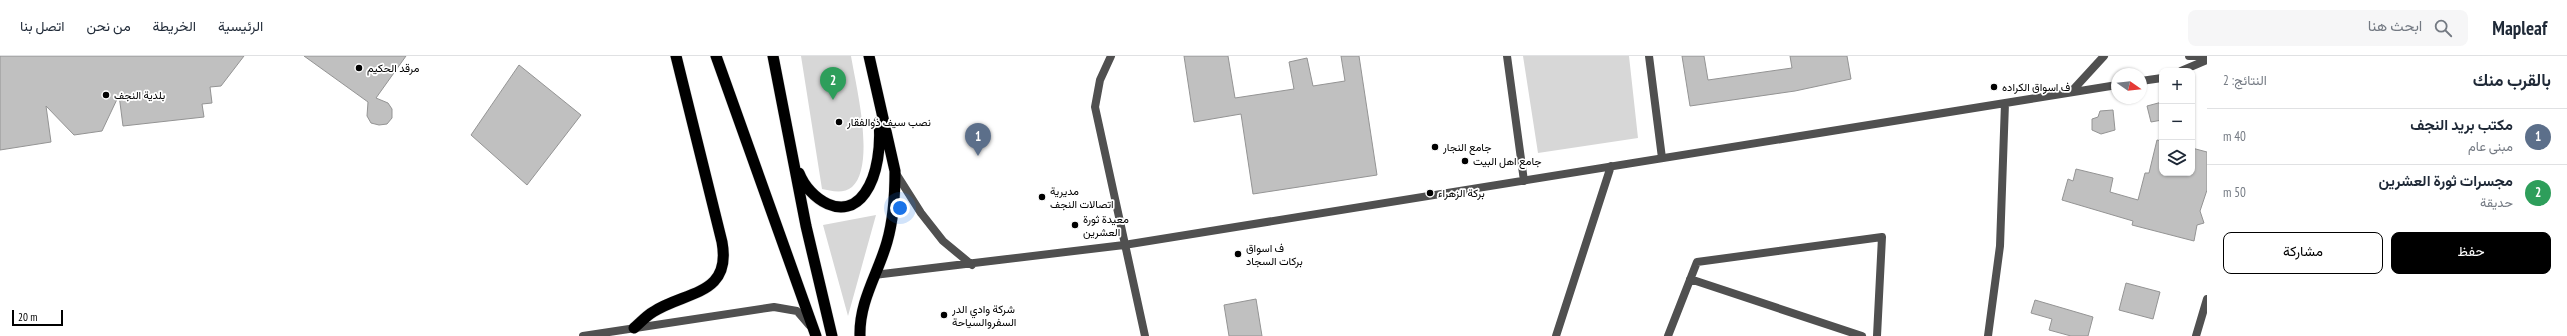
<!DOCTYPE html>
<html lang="ar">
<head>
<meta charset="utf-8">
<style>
  :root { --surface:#fff; --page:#f6f6f7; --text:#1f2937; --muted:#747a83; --line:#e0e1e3; --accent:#000 }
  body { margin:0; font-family:"PT Sans Narrow",Vazirmatn,sans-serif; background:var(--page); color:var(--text); direction:rtl }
  .controls { position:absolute; right:12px; top:12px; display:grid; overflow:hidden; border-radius:8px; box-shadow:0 1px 3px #0004 }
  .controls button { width:36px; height:36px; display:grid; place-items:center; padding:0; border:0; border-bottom:1px solid var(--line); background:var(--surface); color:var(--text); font:20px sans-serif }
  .compass { position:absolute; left:2111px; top:12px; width:36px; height:36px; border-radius:50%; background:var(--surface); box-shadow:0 1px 3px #0004; rotate:104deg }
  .scale { position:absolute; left:12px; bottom:10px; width:51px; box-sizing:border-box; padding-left:4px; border:2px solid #000; border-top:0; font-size:11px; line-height:14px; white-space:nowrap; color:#000; -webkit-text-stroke:3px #fff; paint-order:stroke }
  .you { position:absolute; left:900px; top:152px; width:14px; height:14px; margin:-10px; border:3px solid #fff; border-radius:50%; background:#1a73e8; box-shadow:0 0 0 6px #1a73e833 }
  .badge { display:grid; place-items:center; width:26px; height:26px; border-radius:50%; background:var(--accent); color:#fff; font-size:13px; font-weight:700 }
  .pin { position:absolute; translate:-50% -33px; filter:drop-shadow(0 1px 2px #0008) }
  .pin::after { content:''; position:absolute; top:21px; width:14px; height:12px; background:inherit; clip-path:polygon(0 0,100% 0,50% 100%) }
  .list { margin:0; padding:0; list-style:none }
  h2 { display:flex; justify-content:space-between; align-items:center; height:52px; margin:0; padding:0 16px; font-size:17px }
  h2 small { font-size:13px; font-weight:400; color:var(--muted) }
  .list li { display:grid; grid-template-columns:26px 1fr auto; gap:12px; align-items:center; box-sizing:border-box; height:56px; padding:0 16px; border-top:1px solid var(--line) }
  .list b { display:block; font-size:15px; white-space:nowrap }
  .list p { margin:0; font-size:13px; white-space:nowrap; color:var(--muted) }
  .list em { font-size:13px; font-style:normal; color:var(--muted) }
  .actions { display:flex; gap:8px; padding:12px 16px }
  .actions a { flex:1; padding:9px 0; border:1px solid var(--accent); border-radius:8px; text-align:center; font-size:14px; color:var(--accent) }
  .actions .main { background:var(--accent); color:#fff }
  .icon { flex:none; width:22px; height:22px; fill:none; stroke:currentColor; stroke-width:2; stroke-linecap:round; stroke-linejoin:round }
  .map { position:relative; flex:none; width:2207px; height:280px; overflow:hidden; direction:ltr }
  header { display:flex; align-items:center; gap:24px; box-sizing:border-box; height:56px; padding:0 20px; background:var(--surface); border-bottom:1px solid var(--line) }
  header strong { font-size:19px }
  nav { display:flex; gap:22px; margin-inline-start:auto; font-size:14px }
  .search { width:280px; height:36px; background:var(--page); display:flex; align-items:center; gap:10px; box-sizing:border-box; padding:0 14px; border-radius:8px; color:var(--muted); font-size:15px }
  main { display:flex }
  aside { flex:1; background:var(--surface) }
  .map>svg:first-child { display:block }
  .green { fill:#d7d7d7 }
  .building { fill:#c0c0c0; stroke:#949494 }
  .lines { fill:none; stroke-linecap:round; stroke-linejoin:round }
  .trunk-casing { stroke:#dbdbdb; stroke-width:12 }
  .minor { stroke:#505050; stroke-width:8 }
  .trunk { stroke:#000; stroke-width:11 }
  .poi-dot { fill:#000; stroke:#fff; stroke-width:1.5 }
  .labels { text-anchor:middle; stroke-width:3.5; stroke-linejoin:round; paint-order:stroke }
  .poi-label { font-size:11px; fill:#000; stroke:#fff; text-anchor:start }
</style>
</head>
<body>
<header>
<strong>Mapleaf</strong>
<div class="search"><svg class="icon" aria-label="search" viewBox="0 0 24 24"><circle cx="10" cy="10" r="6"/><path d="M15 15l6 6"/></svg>ابحث هنا</div>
<nav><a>الرئيسية</a><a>الخريطة</a><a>من نحن</a><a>اتصل بنا</a></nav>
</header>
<main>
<aside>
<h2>بالقرب منك<small>النتائج: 2</small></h2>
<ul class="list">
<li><span class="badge" style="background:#5c6f8a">1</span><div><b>مكتب بريد النجف</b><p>مبنى عام</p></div><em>40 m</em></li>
<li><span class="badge" style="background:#2e9e5b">2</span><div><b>مجسرات ثورة العشرين</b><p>حديقة</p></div><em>50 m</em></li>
</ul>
<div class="actions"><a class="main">حفظ</a><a>مشاركة</a></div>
</aside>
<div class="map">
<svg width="2207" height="280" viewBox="0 0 2207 280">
  <rect width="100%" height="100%" fill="#fff"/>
  <path class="green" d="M801,0h50c5,30 25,109 1,131 -8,7 -21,4 -30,2z
    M1523,0h106l9,82 -100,15z
    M876,159l-28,101 -25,-91z"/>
  <path class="building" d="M0,0h244l-23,30 -11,1 2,16 -10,1 2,13 -81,9 -4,-31 -17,36 -28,4 -28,-29 5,36 -51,8z
    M304,0h102l-30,42 12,5 4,6v9l-5,6 -8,1 -8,-2 -4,-7 1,-14z
    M1184,0h44l7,42 59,-9 -5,-27 18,-4 6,28 32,-5 -4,-25h18l18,119 -124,19 -12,-80 -47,8z
    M1682,0h22l4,24 84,-12 -2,-12h57l4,23 -56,12 -105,15z
    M519,9l62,50 -54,70 -56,-50z
    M2162,46v18l-11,2 -4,-16z
    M2113,54l2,20 -14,4 -9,-4v-11l6,-2 2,-6z
    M2157,84l5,1v32h30v-25l15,4v38l-7,21 4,12 -7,2 -3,16 -62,-16 1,-4 -71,-21 6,-21 5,2 3,-12 37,9 -3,14 28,8 7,-27h4z
    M2126,227l34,9 -7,27 -34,-9z
    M1256,243l6,37h-33l-5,-31z
    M2035,244l58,17 -5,19h-17l-22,-6 3,-11 -21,-6z"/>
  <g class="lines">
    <defs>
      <path id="trunk" d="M716,0l100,280
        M773,0l33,170 26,110
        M799,117c10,26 45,50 66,20 13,-18 16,-49 14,-71
        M634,272c6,-5 12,-12 19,-16 32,-21 79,-16 69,-70l-46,-186
        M860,280c-1,-35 18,-62 27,-94 7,-24 8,-47 8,-71l-26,-115"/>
    </defs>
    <use href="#trunk" class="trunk-casing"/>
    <path class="minor" d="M1111,0l-11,24 -5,27 50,229
      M1507,0l17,125
      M1649,0l13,102
      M2189,0h13
      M2181,15l26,-11
      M2141,25l21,-3
      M2071,36l33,-36
      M895,116l26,41 22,28 29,24
      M874,219l250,-30 993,-160
      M1690,223l172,57
      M583,280l191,-29 23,4 12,14
      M1556,280l55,-170
      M1668,280l29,-74 185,-25 -5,99
      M1988,280l12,-90 5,-143
      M2196,280l11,-37"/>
    <use href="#trunk" class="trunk"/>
  </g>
  <g class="poi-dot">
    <circle cx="359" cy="12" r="4"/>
    <circle cx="1994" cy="31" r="4"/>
    <circle cx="106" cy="39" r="4"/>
    <circle cx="839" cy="66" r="4"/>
    <circle cx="1435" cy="91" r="4"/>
    <circle cx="1465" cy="105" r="4"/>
    <circle cx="1430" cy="137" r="4"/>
    <circle cx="1042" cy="141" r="4"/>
    <circle cx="1075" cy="169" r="4"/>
    <circle cx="1238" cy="198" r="4"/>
    <circle cx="944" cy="259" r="4"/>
  </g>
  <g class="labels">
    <g class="poi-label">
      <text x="367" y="16">مرقد الحكيم</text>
      <text x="2002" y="35">ف اسواق الكراده</text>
      <text x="114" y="43">بلدية النجف</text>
      <text x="847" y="70">نصب سيف ذوالفقار</text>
      <text x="1443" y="95">جامع النجار</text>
      <text x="1473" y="109">جامع اهل البيت</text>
      <text x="1050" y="139">مديرية<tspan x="1050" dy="13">اتصالات النجف</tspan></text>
      <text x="1438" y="141">بركة الزهراء</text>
      <text x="1083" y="167">معيدة ثورة<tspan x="1083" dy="13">العشرين</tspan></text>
      <text x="1246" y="196">ف اسواق<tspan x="1246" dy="13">بركات السجاد</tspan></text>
      <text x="952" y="257">شركة وادي الدر<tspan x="952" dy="13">السفروالسياحة</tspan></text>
    </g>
  </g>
</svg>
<div class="controls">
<button>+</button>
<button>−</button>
<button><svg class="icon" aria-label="layers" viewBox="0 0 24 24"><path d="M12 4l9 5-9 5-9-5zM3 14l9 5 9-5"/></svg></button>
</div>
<svg class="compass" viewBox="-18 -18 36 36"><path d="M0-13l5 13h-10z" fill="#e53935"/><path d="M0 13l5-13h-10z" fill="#747a83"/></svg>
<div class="scale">20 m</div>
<div class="you"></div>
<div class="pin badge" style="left:978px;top:100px;background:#5c6f8a">1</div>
<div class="pin badge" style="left:833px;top:44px;background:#2e9e5b">2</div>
</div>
</main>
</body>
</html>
